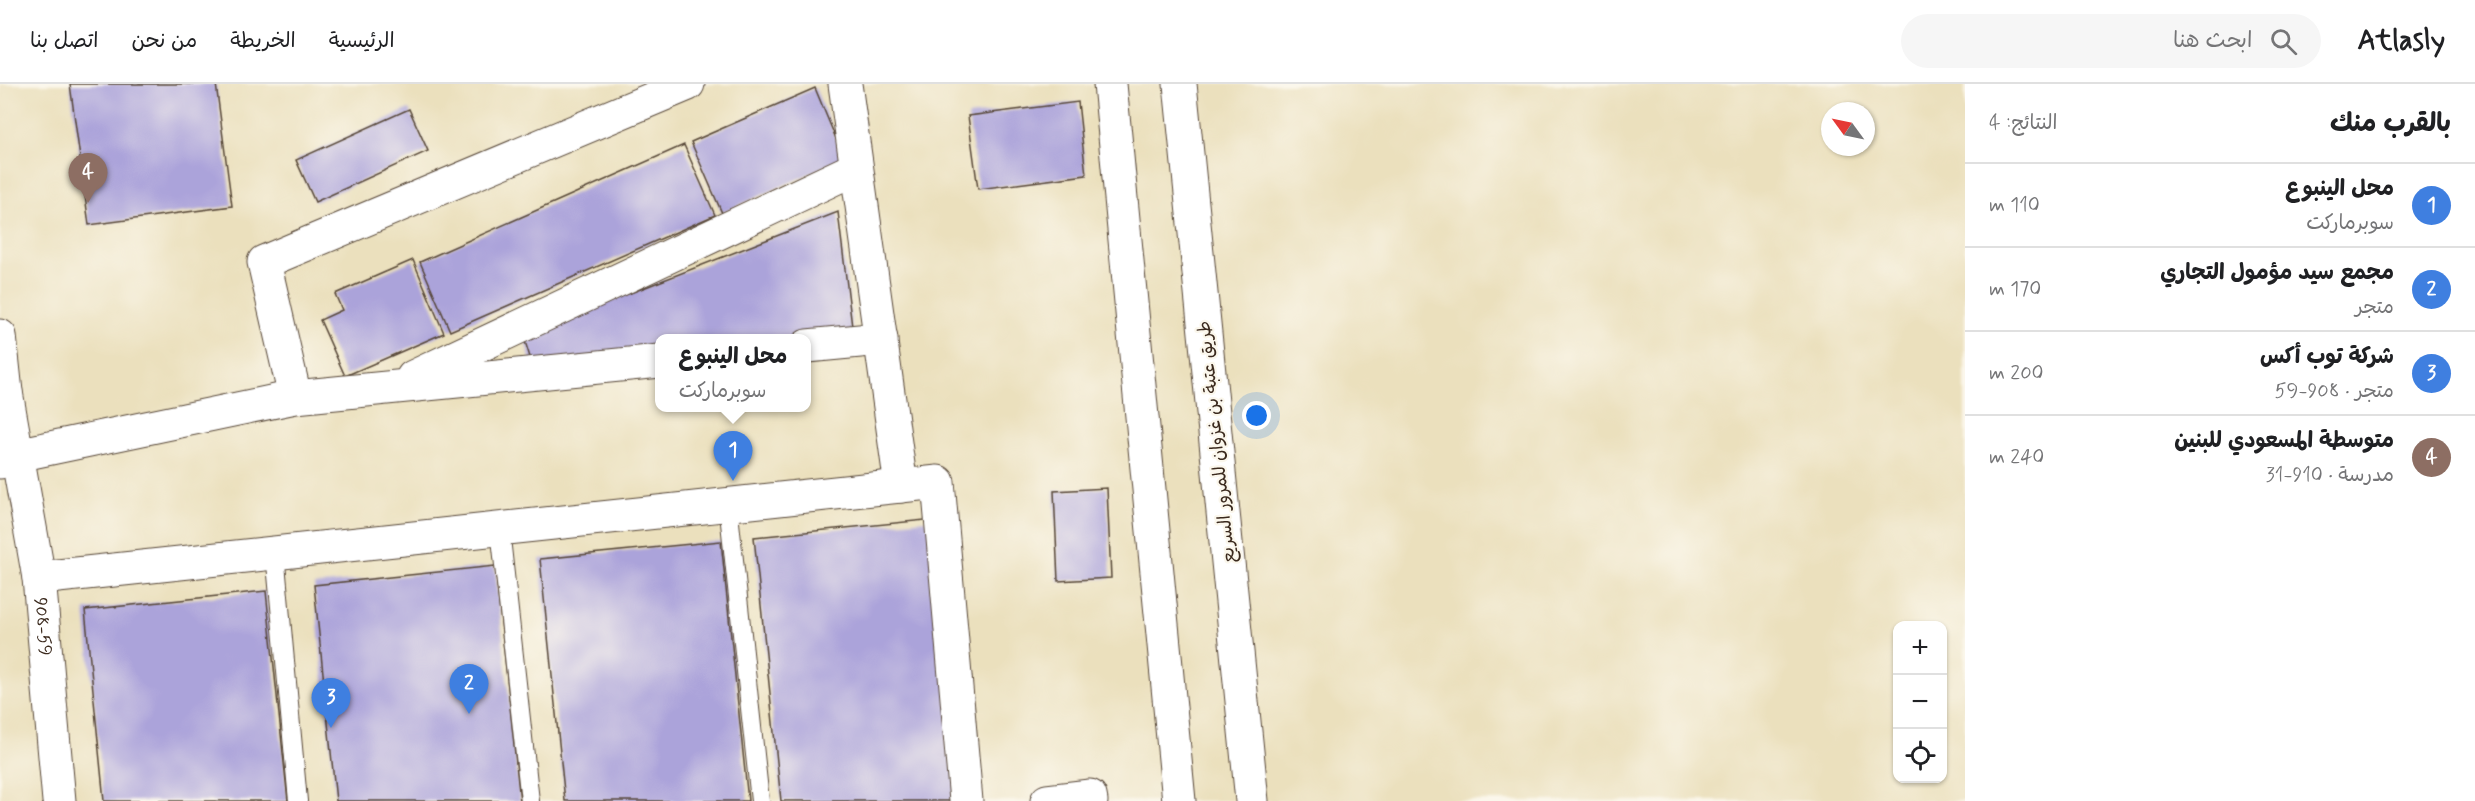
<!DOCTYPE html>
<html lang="ar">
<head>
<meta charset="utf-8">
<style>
  :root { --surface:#fff; --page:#f6f6f6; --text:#202124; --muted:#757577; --line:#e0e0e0; --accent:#b5179e }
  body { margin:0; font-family:Mynerve,"Playpen Sans Arabic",sans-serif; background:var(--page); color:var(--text); direction:rtl }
  .controls { position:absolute; right:18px; bottom:18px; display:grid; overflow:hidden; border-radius:12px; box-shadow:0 2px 4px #0004 }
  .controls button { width:54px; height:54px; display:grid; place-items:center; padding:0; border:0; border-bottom:2px solid var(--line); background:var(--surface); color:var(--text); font:30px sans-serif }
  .compass { position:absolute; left:1821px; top:18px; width:54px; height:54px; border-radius:50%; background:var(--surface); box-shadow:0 2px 4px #0004; rotate:303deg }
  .you { position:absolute; left:1257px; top:332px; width:21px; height:21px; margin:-15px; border:4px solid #fff; border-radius:50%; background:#1a73e8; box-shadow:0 0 0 9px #1a73e833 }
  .badge { display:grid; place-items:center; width:39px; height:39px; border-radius:50%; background:var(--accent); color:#fff; font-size:20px; font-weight:700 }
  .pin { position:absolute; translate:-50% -50px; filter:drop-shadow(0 2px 3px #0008) }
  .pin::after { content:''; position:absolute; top:32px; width:21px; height:18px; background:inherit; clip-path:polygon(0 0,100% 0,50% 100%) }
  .popup { position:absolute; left:655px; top:250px; width:156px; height:78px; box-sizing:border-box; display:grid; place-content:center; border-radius:12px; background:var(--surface); filter:drop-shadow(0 2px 4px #0005); font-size:20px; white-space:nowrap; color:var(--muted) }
  .popup b { font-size:22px; color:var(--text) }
  .popup::after { content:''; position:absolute; left:50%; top:100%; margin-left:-12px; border:12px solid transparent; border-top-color:var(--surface) }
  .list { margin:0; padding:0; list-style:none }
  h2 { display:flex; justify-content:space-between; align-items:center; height:78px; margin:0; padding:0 24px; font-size:26px }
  h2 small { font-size:20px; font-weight:400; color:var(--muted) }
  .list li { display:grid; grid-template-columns:39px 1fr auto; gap:18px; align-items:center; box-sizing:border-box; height:84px; padding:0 24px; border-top:2px solid var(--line) }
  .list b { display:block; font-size:22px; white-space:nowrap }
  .list p { margin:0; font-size:20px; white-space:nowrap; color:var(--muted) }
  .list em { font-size:20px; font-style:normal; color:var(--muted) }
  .icon { flex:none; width:33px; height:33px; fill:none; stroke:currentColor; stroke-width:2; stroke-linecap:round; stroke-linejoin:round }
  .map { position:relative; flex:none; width:1965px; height:717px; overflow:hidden; direction:ltr }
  header { display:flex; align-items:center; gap:36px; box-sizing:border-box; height:84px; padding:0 30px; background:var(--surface); border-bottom:2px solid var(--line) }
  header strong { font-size:28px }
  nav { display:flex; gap:33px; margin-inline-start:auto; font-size:21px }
  .search { width:420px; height:54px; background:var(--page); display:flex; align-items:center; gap:15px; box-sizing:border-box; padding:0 21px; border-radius:33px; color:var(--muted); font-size:22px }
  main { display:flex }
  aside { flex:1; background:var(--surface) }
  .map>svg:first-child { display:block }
  .building { fill:#aba3da }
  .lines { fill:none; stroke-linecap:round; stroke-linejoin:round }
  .service-casing { stroke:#554536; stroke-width:20 }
  .minor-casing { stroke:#554536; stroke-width:35 }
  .tertiary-casing { stroke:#554536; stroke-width:35 }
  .motorway-casing { stroke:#554536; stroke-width:35 }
  .service { stroke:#fff; stroke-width:18 }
  .minor { stroke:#fff; stroke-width:33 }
  .tertiary { stroke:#fff; stroke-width:33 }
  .motorway { stroke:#fff; stroke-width:33 }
  .labels { text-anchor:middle; stroke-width:4.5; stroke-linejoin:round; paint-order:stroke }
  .street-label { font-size:18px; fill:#3b2a1e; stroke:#fbf7ec }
</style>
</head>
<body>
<header>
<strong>Atlasly</strong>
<div class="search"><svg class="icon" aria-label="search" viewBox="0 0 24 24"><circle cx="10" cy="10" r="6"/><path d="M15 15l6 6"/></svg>ابحث هنا</div>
<nav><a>الرئيسية</a><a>الخريطة</a><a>من نحن</a><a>اتصل بنا</a></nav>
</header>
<main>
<aside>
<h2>بالقرب منك<small>النتائج: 4</small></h2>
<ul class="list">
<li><span class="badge" style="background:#3f7fe0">1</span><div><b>محل الينبوع</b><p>سوبرماركت</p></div><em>110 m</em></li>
<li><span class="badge" style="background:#3f7fe0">2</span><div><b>مجمع سيد مؤمول التجاري</b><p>متجر</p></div><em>170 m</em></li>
<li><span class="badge" style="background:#3f7fe0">3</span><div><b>شركة توب أكس</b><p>متجر · 908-59</p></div><em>200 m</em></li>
<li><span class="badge" style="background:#8d6e63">4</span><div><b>متوسطة المسعودي للبنين</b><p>مدرسة · 910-31</p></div><em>240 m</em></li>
</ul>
</aside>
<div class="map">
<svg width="1965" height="717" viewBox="0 0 1965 717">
  <rect width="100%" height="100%" fill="#fbf7ec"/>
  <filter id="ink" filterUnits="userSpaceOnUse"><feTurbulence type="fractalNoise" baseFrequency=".0167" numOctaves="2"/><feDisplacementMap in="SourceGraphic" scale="12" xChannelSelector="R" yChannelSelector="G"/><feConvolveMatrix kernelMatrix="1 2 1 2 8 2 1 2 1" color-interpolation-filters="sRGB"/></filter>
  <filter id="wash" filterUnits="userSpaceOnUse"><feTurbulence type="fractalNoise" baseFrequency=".008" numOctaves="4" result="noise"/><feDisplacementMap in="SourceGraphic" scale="24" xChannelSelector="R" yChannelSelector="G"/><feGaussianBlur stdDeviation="1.35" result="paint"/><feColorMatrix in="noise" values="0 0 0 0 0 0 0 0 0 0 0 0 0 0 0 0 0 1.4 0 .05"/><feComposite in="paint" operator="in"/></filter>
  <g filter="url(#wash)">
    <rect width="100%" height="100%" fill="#ebe0bd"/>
    <g id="blocks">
      <path class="building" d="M70,0h146l16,122 -143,19z
        M815,4l29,70 -122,55 -31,-71z
        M1078,18l8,73 -108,14 -10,-73z
        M409,25l19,42 -113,51 -19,-42z
        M684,61l31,70 -265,116 -30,-69z
        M838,128l15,123 -46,4h-147v17l-126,14 -11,-35z
        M413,176l31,73 -99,43 -25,-56 22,-10 -7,-16z
        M1107,404l4,90 -53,3 -4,-90z
        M935,435l29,282h-183l-27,-264z
        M721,457l27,260h-183l-25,-242z
        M495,482l25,235h-184l-22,-216z
        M266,507l22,210h-184l-19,-191z"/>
    </g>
  </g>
  <g filter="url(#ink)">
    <use href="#blocks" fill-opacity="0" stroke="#554536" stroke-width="1.5"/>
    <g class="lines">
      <defs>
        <path id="service" d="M728,420l32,297
          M500,445l30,272
          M275,469l23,248"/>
        <g id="minor">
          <path d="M845,0l56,402"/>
          <path id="s1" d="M0,252l6,56 33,186 20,223"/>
          <path d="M807,262l74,-7"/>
          <path d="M413,293l443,-209"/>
          <path d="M295,313l-31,-135 424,-178"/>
          <path d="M17,371l278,-58 365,-36"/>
          <path d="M39,494l899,-96 28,319"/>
          <path d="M1047,717l43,-5 1,5"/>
        </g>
        <path id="tertiary" d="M0,310l6,-2
          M0,378l17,-7"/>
        <path id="motorway" d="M1110,0l69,717
          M1180,0l72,717"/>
      </defs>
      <use href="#service" class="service-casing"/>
      <use href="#minor" class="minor-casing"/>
      <use href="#tertiary" class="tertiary-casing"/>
      <use href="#motorway" class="motorway-casing"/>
      <use href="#service" class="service"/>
      <use href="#minor" class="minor"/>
      <use href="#tertiary" class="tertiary"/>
      <use href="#motorway" class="motorway"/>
    </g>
  </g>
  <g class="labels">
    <g class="street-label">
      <text transform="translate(1216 358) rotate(-96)" y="6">طريق عتبة بن غزوان للمرور السريع</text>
      <text dy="6" stroke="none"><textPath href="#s1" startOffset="294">908-59</textPath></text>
    </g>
  </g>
</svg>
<div class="controls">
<button>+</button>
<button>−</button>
<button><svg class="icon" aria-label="locate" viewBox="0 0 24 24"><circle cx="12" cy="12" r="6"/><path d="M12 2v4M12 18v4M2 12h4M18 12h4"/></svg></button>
</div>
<svg class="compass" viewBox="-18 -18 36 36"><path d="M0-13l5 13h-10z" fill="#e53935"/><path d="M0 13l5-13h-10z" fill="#757577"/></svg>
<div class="you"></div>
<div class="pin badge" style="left:733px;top:397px;background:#3f7fe0">1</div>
<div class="popup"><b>محل الينبوع</b>سوبرماركت</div>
<div class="pin badge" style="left:469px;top:630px;background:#3f7fe0">2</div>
<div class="pin badge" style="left:331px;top:644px;background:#3f7fe0">3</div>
<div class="pin badge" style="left:88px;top:119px;background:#8d6e63">4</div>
</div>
</main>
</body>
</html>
